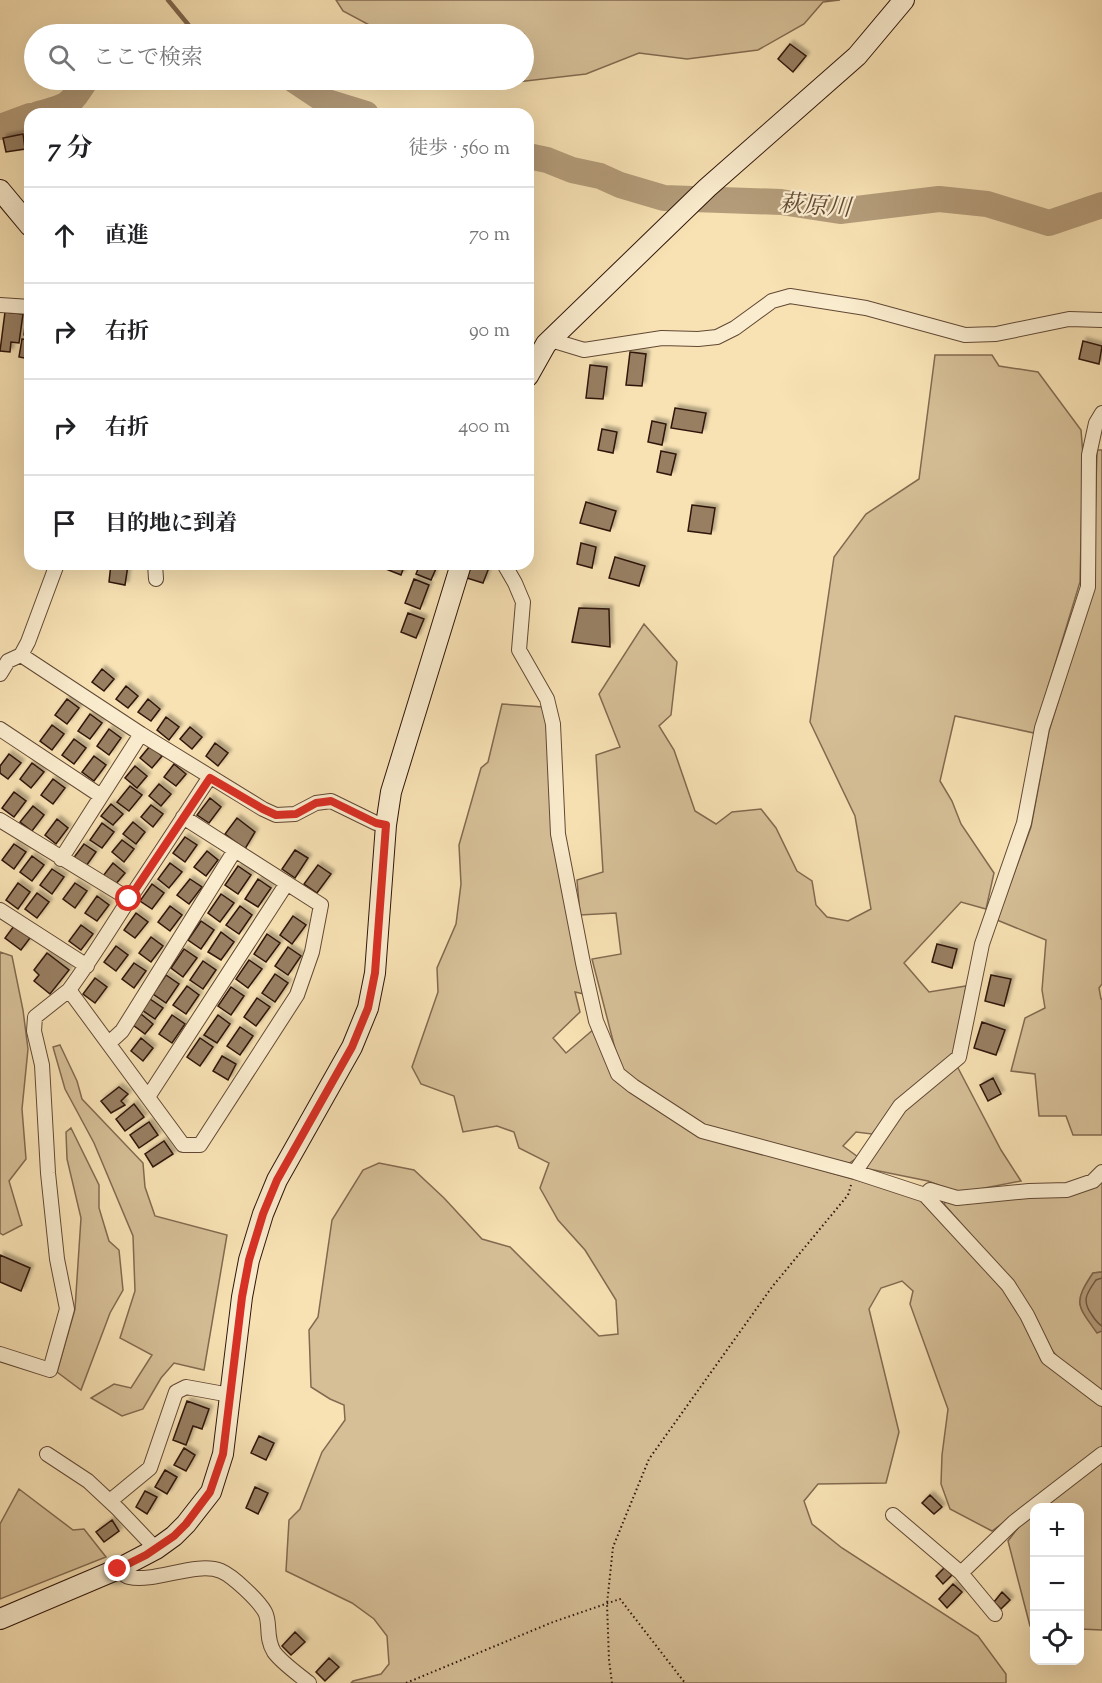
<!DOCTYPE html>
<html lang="ja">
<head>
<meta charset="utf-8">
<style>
  :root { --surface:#fff; --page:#f6f6f6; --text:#202124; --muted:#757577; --line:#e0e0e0 }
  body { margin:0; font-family:"Sorts Mill Goudy","Noto Serif JP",serif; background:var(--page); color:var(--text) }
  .controls { position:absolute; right:18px; bottom:18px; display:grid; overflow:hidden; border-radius:12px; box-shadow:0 6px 24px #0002 }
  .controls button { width:54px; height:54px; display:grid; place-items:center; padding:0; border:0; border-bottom:2px solid var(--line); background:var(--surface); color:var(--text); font:30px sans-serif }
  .stop { position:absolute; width:18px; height:18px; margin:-14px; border:4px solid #d93025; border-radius:50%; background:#fff }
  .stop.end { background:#d93025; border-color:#fff; box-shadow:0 2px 6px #0008 }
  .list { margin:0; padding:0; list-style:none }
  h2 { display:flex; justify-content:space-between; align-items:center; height:78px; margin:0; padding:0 24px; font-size:26px }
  h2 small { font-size:20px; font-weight:400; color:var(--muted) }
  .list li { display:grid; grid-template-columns:39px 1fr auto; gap:18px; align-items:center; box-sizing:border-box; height:96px; padding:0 24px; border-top:2px solid var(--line) }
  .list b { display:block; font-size:22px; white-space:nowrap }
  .list em { font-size:20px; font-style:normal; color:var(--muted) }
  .icon { flex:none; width:33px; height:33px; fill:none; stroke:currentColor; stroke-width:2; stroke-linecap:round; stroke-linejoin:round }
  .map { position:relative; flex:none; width:1102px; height:1683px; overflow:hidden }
  .search { position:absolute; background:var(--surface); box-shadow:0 6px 24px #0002; left:24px; top:24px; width:510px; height:66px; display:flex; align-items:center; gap:15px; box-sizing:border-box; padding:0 21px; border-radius:33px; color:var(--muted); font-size:22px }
  .panel { position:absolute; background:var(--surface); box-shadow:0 6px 24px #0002; left:24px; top:108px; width:510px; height:462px; border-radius:18px }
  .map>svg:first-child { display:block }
  .green { fill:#d6bf97; stroke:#826a50; stroke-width:1.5 }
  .water { fill:#b49c7a; stroke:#7f664d; stroke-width:1.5 }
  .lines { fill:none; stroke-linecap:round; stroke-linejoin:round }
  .shore { stroke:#725842; stroke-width:1.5 }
  .stream { stroke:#7f664d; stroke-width:4.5 }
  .river { stroke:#b49c7a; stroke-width:26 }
  .building { fill:#987f62; stroke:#2f1409; stroke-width:1.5; filter:url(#shadow) }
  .street-casing { stroke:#614834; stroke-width:16 }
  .secondary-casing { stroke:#2f1409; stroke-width:22 }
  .path { stroke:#2f1409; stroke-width:2; stroke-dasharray:1.5 3; stroke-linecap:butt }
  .street { stroke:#faecce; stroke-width:14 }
  .secondary { stroke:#faecce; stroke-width:20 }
  .route { stroke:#d93025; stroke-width:8 }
  .labels { text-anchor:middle; stroke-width:4.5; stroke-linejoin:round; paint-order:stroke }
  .water-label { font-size:24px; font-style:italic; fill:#644a36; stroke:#faecce }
</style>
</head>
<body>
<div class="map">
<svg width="1102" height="1683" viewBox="0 0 1102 1683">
  <defs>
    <filter id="shadow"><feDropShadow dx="3.5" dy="-3.5" stdDeviation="1.5" flood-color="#0004"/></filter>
  </defs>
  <rect width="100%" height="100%" fill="#f8e2b4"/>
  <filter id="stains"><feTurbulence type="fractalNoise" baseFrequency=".00333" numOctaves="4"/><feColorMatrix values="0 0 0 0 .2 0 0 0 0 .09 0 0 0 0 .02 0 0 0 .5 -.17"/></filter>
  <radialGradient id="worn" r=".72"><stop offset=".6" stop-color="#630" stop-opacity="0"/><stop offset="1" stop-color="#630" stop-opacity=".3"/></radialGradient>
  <path class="green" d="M336,0h504l-17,2 -19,22 -46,26 -71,9 -48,-6 -53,21 -69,8 -3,-2h10v-46h-138l-43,-23z
    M935,355h57l7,11 39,6 43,58 2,25 -3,127 -46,151 -79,-17 -15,65 12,20 9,23 33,49 -8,36 -25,-7 -57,61 25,29 37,-6 -10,68 -60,51 -24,29 -16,-2 -13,14 15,11 -14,10 -142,-41 -81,-54 -29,-113 29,-5 -5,-41 -36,2 -3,-35 26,-8 -7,-117 24,-8 -21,-53 45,-70 33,38 -6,53 -12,11 15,24 21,61 21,13 16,-12 29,-3 15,19 21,43 15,10 4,24 11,12 21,4 23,-12 -16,-93 -45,-94 24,-165 32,-43 53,-35z
    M1097,450h5v534l-3,4 2,11h1v136h-29l-7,-19h-27l-4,-42 -24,-3 14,-53 20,-10 -3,-18 4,-50 -49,-20 34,-93 18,-96 44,-141z
    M502,704l41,3 5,24 36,263 -9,-2 5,20 -27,26 13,15 28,-24 19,48 86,59 222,62 87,96 13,22 20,44 57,41 4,5v44l-110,81 -42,-22 -9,-25 1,-29 6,-46 -38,-105 3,-13 -11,-10 -21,7 -12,21 30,123 -13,51 -68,1 -14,17 8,23 30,24 136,88 28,38v9h-655l2,-2 28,-7 8,-10 -2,-28 -13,-17 -22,-16 -66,-32 3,-51 11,-11 22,-57 23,-32 -1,-15 -14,-6 -19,-12 -2,-57 9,-13 14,-97 31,-50 16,-7 35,7 30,28 38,41 28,8 89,89 19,-2 -2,-34 -31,-50 -27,-30 -18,-32 9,-25 -30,-15 -5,-16 -17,-6 -34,6 -9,-36 -33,-12 -9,-17 26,-75 -1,-24 19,-44 5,-40 -2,-39 22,-77 7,-6z
    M0,952l12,4 11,54 5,39 -6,60 4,50 -17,22 13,44 -19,10 -3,-2z
    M60,1045l17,36 5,18 61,64 2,24 10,29 72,19 -23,135 -30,-7 -13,15 -18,31 -21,7 -31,-18 23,-14 17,4 21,-33 -32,-17 15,-47 -2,-55 -39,-93 -29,-54 -12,-42z
    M957,1066l44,84 20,31 -62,12 -31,-12 -64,-13 41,-58z
    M71,1128l28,57v23l10,33 10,9 4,40 -13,23 -29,77 -24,-18 18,-63 6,-91 -14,-59 -1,-27z
    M1102,1180v92l-9,1c-20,30 -16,32 4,59l5,-1v62l-39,-29 -12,-15 -44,-73 -63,-72 3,-4 21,3 101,-9z
    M1102,1459v171l-22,-1v-121h-41z
    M19,1489l54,41 11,-1 22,28 -106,42v-75z
    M1034,1511v115h-4l-22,-85 19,-25z"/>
  <path class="water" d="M1102,1272v59l-5,2c-20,-28 -24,-30 -4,-60z"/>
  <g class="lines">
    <path class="shore" d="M1102,1278l-6,2c-9,13 -15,20 -4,35 3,5 5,8 10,11"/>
    <path class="stream" d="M168,0l28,34"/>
    <path class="river" d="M294,80l33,22 39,12
      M38,114c31,-8 31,-8 48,-34
      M0,127l30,-11
      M528,156l19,4 25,10 28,6 20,9 44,13 117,4 59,9 99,-12 48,5 62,19 53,-18"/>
  </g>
  <path class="building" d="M790,44l16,12 -13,16 -15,-13z
    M23,134l2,15 -19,3 -3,-14z
    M5,312l18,2 -4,29 -8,-1 -1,10 -10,-1z
    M26,316l4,1v19l-6,-1z
    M22,339l8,1v19l-11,-2z
    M1083,341l19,5 -3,18 -20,-5z
    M630,352l16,2 -4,32 -16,-1z
    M590,365l17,2 -4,32 -17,-1z
    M675,408l31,5 -4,20 -31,-5z
    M652,421l14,3 -4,21 -14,-3z
    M602,429l15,3 -4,21 -15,-3z
    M661,451l15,3 -5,21 -14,-3z
    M586,502l30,9 -6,20 -30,-8z
    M692,505l23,3 -4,26 -23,-3z
    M581,543l15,4 -4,21 -15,-4z
    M615,557l30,9 -6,20 -30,-8z
    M111,564l17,1 -3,20 -16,-3z
    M388,564h17l-4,11 -15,-6z
    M420,564h18l-7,16 -15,-6z
    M472,564l18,1 -7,18 -16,-5z
    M414,579l15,6 -9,24 -15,-6z
    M579,608l30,1 1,38 -38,-5z
    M408,613l16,6 -8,19 -15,-6z
    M102,669l12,10 -10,12 -12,-9z
    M126,686l12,10 -10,12 -12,-9z
    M67,699l12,9 -12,16 -12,-9z
    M148,699l12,10 -9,12 -13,-9z
    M90,714l12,9 -12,16 -12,-8z
    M166,717l13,10 -10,13 -12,-10z
    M52,725l12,9 -12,16 -12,-9z
    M190,727l12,10 -10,12 -12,-10z
    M109,729l12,9 -12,17 -12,-9z
    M74,739l12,9 -12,16 -12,-9z
    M215,743l13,10 -10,13 -12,-10z
    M150,746l12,10 -10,12 -12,-10z
    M9,754l12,9 -13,16 -8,-6v-7z
    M94,756l12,9 -12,16 -12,-9z
    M32,763l12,9 -13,16 -11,-9z
    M174,764l12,10 -10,12 -12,-9z
    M135,766l12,10 -10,12 -12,-10z
    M53,779l12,9 -12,16 -12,-9z
    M159,784l12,10 -10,12 -12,-10z
    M130,786l12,9 -13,16 -12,-9z
    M14,792l12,9 -12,16 -12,-9z
    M210,798l11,9 -12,16 -12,-8z
    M111,804l12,10 -10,11 -12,-9z
    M151,805l12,9 -10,13 -12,-10z
    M33,806l11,9 -12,16 -12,-9z
    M237,818l18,14 -10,17 -20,-15z
    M57,819l11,9 -12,16 -11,-9z
    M133,822l12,10 -9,12 -13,-10z
    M102,823l12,9 -12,16 -12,-8z
    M185,837l12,8 -12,17 -12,-9z
    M122,840l12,9 -10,13 -12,-10z
    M14,844l12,8 -12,17 -12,-9z
    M84,844l12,8 -12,17 -12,-9z
    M295,850l13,8 -13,20 -13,-9z
    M207,851l11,9 -12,16 -12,-9z
    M32,856l12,9 -12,16 -12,-9z
    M113,863l12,10 -10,12 -12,-9z
    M170,863l12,9 -13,16 -11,-9z
    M318,865l13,9 -14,19 -13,-9z
    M238,866l13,9 -13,19 -13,-9z
    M52,869l12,8 -12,17 -12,-9z
    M190,879l12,8 -13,17 -12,-9z
    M258,879l13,9 -13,19 -13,-8z
    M18,883l12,9 -12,17 -12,-9z
    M75,883l12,8 -12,17 -12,-9z
    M152,884l12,9 -12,16 -12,-8z
    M37,893l12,9 -12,16 -12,-9z
    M221,894l13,9 -14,19 -12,-9z
    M97,896l12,9 -12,16 -12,-8z
    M170,906l12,9 -12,16 -12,-9z
    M240,906l12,9 -13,19 -13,-9z
    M136,913l12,9 -13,16 -11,-8z
    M293,916l13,9 -14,19 -12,-9z
    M201,921l13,9 -13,19 -13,-9z
    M81,925l12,9 -12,16 -12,-9z
    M14,926l16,12 -9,12 -16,-12z
    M221,932l13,10 -13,18 -13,-8z
    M267,934l13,9 -14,19 -12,-8z
    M151,937l12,9 -12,16 -12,-9z
    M937,944l20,5 -5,19 -20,-6z
    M116,946l12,9 -12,16 -12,-9z
    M288,947l13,9 -13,19 -13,-9z
    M184,949l13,9 -14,19 -12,-9z
    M47,953l22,17 -19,24 -16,-13 5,-6 -5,-5z
    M249,960l13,9 -14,19 -12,-9z
    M203,961l13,9 -13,19 -13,-9z
    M134,963l12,8 -12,17 -12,-9z
    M275,974l13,9 -13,19 -13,-9z
    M166,975l13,9 -13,19 -13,-9z
    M991,975l20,4 -7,27 -19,-5z
    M95,978l12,9 -12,16 -12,-9z
    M187,986l12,9 -13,19 -13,-9z
    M231,987l13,9 -13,19 -13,-9z
    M257,998l13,9 -14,19 -12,-9z
    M150,999l13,9 -8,11 -13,-9z
    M141,1014l12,10 -8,10 -12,-9z
    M172,1015l13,9 -13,19 -13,-9z
    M218,1015l12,9 -13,19 -13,-8z
    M982,1022l23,8 -9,25 -22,-7z
    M240,1027l13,9 -13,19 -13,-9z
    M141,1038l12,10 -10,13 -12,-10z
    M200,1038l13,9 -13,19 -13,-9z
    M222,1056l14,8 -8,16 -15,-9z
    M993,1078l8,16 -13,7 -8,-16z
    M119,1087l9,7 -7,7 4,4 -14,8 -10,-12z
    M134,1104l10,13 -19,14 -9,-12z
    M149,1122l9,13 -19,13 -9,-13z
    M164,1141l9,13 -20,13 -8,-13z
    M0,1255l30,13 -9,23 -21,-9z
    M187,1401l22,8 -7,20 -9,-3 -7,19 -13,-5z
    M259,1436l15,7 -8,17 -15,-7z
    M184,1448l11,7 -9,16 -12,-6z
    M165,1470l12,7 -10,17 -12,-7z
    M255,1487l13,6 -10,21 -12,-6z
    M145,1491l12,6 -10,17 -11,-7z
    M930,1495l12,12 -8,7 -12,-11z
    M112,1520l7,11 -15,11 -8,-10z
    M945,1567l7,8 -9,9 -7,-8z
    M953,1584l9,8 -15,16 -8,-9z
    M1002,1592l8,8 -9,9 -7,-7z
    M295,1632l10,10 -14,13 -9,-9z
    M329,1658l10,9 -14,14 -9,-9z"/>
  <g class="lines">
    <defs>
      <path id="street" d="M0,305l30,2
        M551,340l33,10 78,-12 36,1 19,-2 18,-9 37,-27 18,-5 76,12 99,27 31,-1 73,-15 33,1
        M155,564l1,15
        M504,564l11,19 8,19 -4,48 28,49 6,25 5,110 25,129 13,58 22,53 15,12 69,45 153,41 70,23 83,90 19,30 21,43 54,41
        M21,655l120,79 122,75 13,6 19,-1 21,-11 15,-2 45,22 10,2
        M0,674l8,-13 13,-6 7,-13 29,-78
        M0,729l101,67
        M183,817l138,88 -9,47 -15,43 -97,150h-17l-114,-155c22,-30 41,-61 61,-92 27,-40 53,-80 79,-120
        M0,820l129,79
        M61,859l80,-125
        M0,910l87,56
        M109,1043l13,-12 113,-181
        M148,1097l139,-214
        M855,1172l45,-66 59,-49 23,-113 42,-121 18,-95 46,-141 1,-132 7,-32 6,-10
        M925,1195l5,-5 27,8 72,-7 38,-1 26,-9 9,-9
        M0,1354l50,16 17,-61 -10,-50 -9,-86 -6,-108 -8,-34 1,-14 34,-27
        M47,1454l41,27 30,28 38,40
        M110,1501l40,-33 26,-76 10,-5 44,8
        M893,1515l68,58 34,41
        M118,1569c3,3 7,7 11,8 26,6 67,-16 92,-6 12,5 38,30 44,41 6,11 0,26 9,40 8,11 24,22 35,31
        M961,1573l53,-51 88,-68"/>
      <path id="secondary" d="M0,190l30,36
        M528,376l18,-32 161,-156 150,-132 47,-56
        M0,1619l118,-50 38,-20 18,-13 12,-12 25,-32 12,-38 19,-157 7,-37 14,-46 14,-34 75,-133 16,-39 7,-35 11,-148 5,-33 70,-228"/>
    </defs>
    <use href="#street" class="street-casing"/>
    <use href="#secondary" class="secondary-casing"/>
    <path class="path" d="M406,1683l147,-61 67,-23 65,84
      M612,1683l-3,-23 -2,-56 6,-57 36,-88 123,-172 76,-92 3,-10"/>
    <use href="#street" class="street"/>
    <use href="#secondary" class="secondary"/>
  </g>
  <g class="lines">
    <path class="route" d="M118,1569l28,-14 28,-19 12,-12 24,-32 13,-38 19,-157 7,-37 14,-46 14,-34 75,-133 16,-39 7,-35 11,-148 -10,-2 -45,-22 -15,2 -20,11 -20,1 -13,-6 -53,-31 -81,121"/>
  </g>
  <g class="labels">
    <g class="water-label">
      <text transform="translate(815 205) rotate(4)" y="8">萩原川</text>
    </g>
  </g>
  <rect width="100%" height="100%" filter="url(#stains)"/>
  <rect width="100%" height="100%" fill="url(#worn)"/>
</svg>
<div class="controls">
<button>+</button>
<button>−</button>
<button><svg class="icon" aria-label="locate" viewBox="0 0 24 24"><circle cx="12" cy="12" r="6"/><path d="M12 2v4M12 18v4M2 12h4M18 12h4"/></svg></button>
</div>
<div class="stop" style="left:129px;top:899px"></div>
<div class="stop end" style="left:118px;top:1569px"></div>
<div class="search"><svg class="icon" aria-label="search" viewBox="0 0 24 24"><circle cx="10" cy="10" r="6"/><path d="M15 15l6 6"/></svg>ここで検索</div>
<section class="panel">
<h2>7 分<small>徒歩 · 560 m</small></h2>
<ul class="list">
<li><svg class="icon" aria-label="ahead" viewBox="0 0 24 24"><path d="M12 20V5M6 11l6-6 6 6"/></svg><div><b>直進</b></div><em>70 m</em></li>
<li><svg class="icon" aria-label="right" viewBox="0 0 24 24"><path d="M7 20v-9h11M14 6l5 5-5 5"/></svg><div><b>右折</b></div><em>90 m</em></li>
<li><svg class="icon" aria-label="right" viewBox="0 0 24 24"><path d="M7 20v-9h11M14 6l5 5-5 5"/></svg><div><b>右折</b></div><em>400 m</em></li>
<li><svg class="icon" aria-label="arrive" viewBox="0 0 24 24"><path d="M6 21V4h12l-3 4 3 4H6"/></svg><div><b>目的地に到着</b></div></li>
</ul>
</section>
</div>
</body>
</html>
